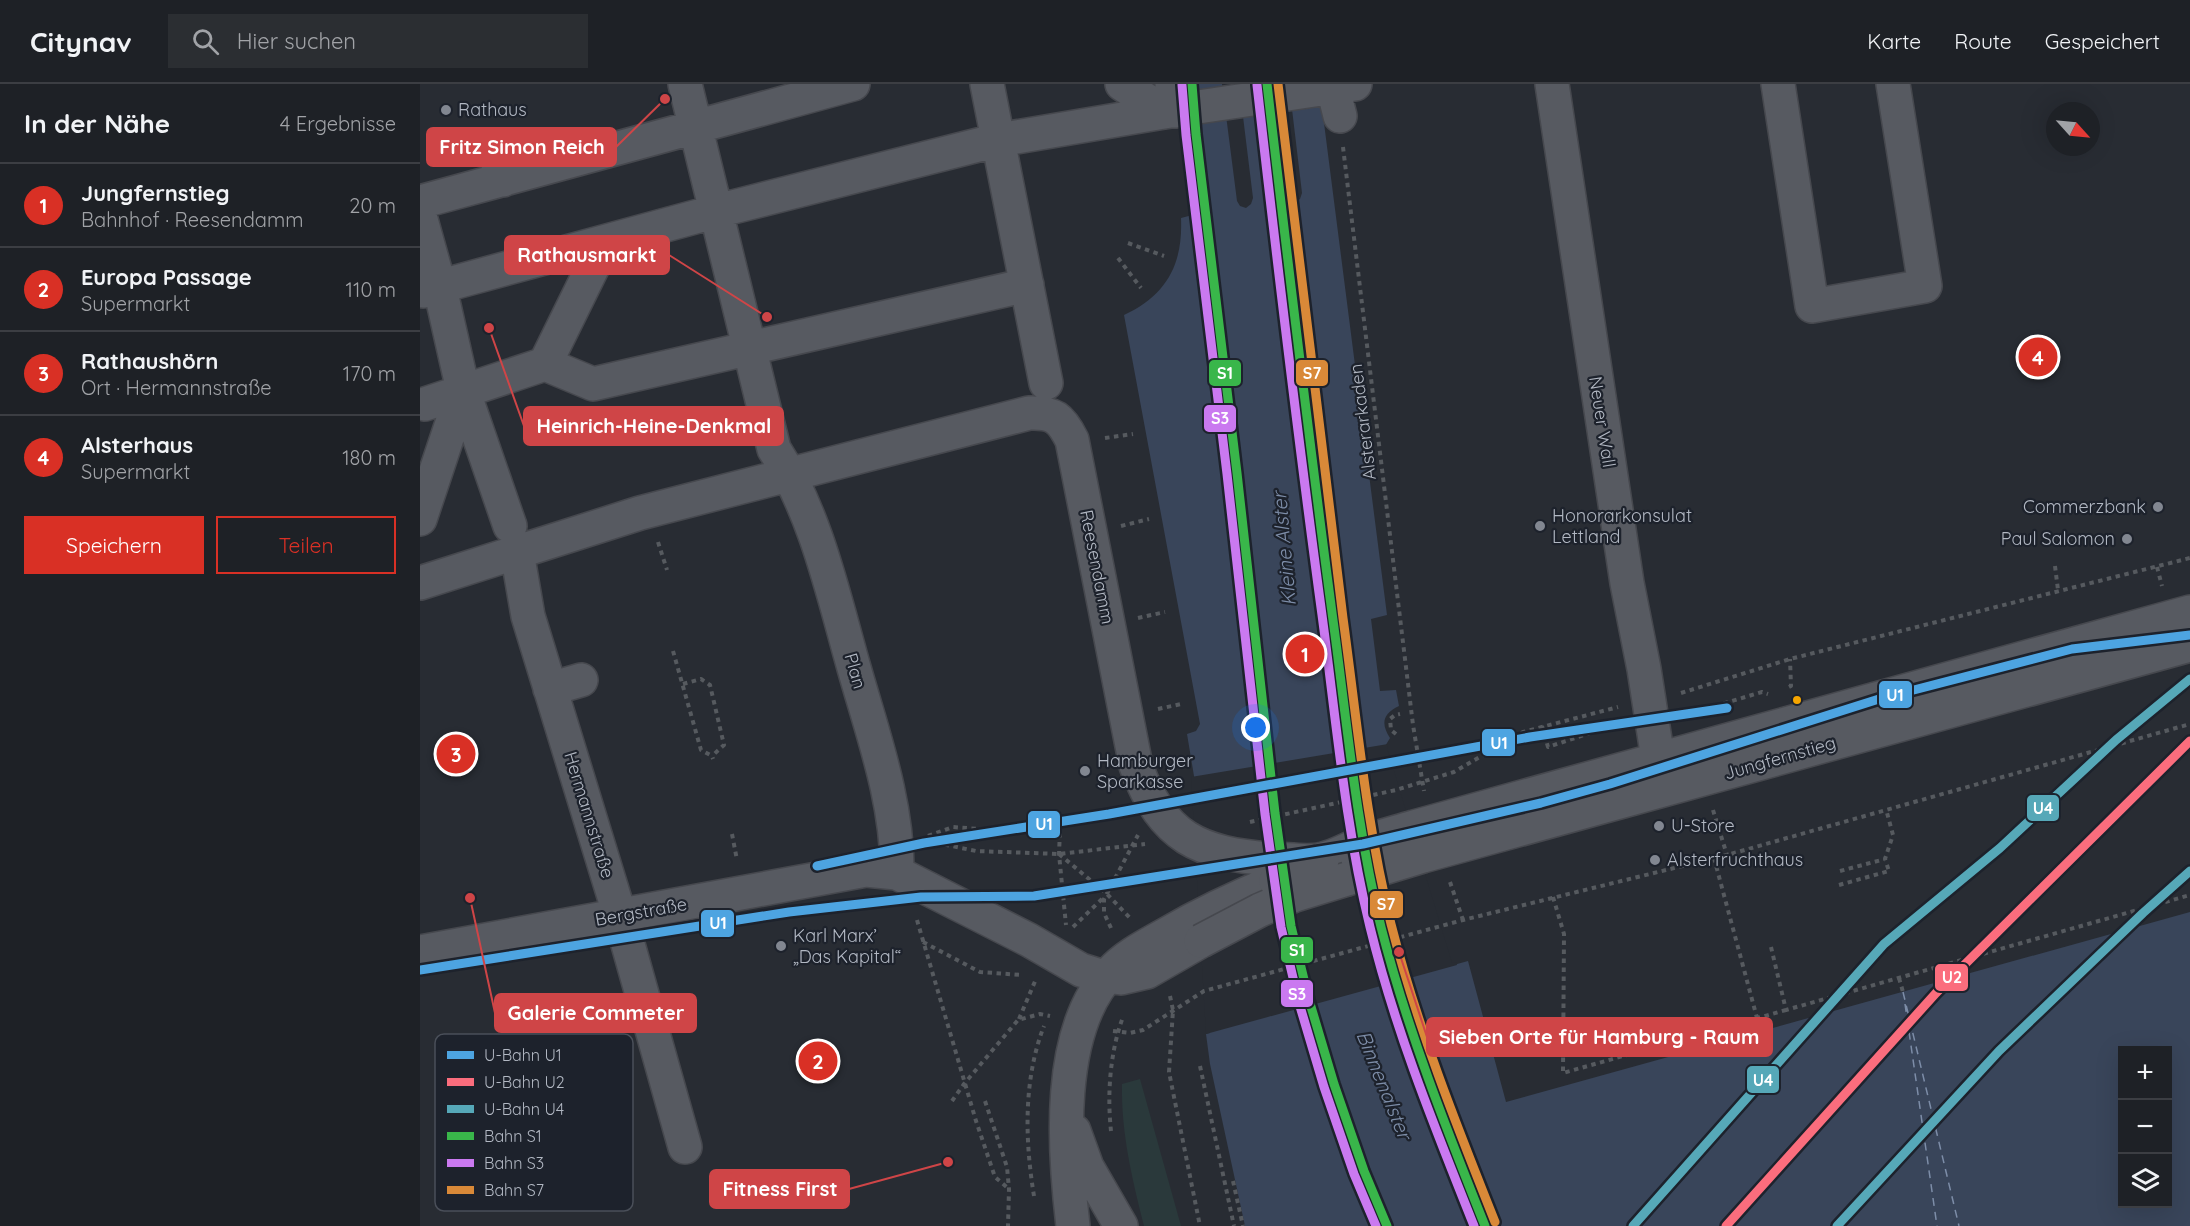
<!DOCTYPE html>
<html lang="de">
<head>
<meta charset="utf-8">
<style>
  :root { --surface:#1e2126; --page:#2b2e32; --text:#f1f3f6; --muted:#a1a3a7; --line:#3c3e43; --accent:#d93025 }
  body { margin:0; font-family:Quicksand,sans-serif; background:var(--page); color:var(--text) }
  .controls { position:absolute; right:18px; bottom:18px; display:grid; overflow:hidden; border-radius:0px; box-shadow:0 6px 24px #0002 }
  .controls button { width:54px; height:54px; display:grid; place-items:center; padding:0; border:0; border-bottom:2px solid var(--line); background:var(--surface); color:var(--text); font:30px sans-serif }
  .compass { position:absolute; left:1626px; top:18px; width:54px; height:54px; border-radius:50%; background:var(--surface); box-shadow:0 6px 24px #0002; rotate:117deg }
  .you { position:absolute; left:836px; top:644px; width:21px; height:21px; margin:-15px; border:4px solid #fff; border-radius:50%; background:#1a73e8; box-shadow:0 0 0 9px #1a73e833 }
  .badge { display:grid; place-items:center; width:39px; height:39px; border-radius:50%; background:var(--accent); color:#fff; font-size:20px; font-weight:700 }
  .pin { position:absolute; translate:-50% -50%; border:3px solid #fff; box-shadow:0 2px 6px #0006 }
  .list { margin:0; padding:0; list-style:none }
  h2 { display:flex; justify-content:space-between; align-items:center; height:78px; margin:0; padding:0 24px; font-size:26px }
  h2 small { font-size:20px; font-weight:400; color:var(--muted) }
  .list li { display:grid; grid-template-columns:39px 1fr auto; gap:18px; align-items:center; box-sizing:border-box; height:84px; padding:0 24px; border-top:2px solid var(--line) }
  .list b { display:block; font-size:22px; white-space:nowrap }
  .list p { margin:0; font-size:20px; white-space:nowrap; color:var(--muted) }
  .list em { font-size:20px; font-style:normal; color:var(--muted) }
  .actions { display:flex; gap:12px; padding:18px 24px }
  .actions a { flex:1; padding:14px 0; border:2px solid var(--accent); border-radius:0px; text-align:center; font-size:21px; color:var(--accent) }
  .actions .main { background:var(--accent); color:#fff }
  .icon { flex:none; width:33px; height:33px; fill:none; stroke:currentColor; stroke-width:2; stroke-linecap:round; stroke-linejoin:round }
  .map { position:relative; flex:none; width:1770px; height:1142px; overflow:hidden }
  header { display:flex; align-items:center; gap:36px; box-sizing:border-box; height:84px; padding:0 30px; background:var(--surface); border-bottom:2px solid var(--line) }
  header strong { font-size:28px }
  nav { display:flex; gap:33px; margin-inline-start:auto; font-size:21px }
  .search { width:420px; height:54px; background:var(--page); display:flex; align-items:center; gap:15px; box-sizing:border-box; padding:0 21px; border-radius:0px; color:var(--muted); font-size:22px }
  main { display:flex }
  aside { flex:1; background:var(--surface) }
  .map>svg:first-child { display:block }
  .green { fill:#2a393b }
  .water { fill:#39455a; fill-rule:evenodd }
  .pier { fill:#282c33 }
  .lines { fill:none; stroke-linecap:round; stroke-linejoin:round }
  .ferry { stroke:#7d8da8; stroke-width:1.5; stroke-dasharray:8 6; stroke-linecap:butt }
  .minor-casing { stroke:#46484e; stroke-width:36 }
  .path { stroke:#565a5f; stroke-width:4; stroke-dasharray:4.5 4.5; stroke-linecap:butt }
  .minor { stroke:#575a61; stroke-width:33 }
  .minor-bridge-casing { stroke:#46484e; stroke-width:36; stroke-linecap:butt }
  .minor-bridge { stroke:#575a61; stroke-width:33 }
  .rail-1-casing { stroke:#1d222c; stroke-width:14 }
  .rail-2-casing { stroke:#1d222c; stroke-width:14 }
  .rail-3-casing { stroke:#1d222c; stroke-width:14 }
  .rail-1 { stroke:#39b64a; stroke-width:9 }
  .rail-2 { stroke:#ca79f0; stroke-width:9 }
  .rail-3 { stroke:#d98938; stroke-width:9 }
  .metro-1-casing { stroke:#1d222c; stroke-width:14 }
  .metro-2-casing { stroke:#1d222c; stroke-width:14 }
  .metro-3-casing { stroke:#1d222c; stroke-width:14 }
  .metro-1 { stroke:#4da4e1; stroke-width:9 }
  .metro-2 { stroke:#fb6d7d; stroke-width:9 }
  .metro-3 { stroke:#56a8b8; stroke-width:9 }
  .poi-dot { fill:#828791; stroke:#1d222c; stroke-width:2 }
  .bus-dot { fill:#f7a600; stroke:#1d222c; stroke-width:2 }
  .labels { text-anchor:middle; stroke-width:4.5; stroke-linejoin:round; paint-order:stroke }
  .poi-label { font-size:18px; fill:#b2b8c3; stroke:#1d222c; text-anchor:start }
  .street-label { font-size:18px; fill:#b2b8c3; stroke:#1d222c }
  .water-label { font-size:20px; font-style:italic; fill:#7d8da8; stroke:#1d222c }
  .key { fill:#1d222c; stroke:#4a4f59; stroke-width:1.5 }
  .key-label { font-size:16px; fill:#b2b8c3 }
  .leader { fill:none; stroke:#cf4547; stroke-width:2 }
  .callout-dot { fill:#cf4547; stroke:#1d222c; stroke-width:2 }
  .callout { fill:#cf4547; stroke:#cf4547; stroke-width:2 }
  .callout-label { font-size:20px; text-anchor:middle; font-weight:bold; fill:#fff }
  .line-badge { stroke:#1d222c; stroke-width:2 }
  .badge-label { font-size:16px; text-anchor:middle; font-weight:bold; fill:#fff }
</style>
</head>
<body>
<header>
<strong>Citynav</strong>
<div class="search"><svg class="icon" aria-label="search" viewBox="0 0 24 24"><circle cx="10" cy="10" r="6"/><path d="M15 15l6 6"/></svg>Hier suchen</div>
<nav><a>Karte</a><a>Route</a><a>Gespeichert</a></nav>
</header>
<main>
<aside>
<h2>In der Nähe<small>4 Ergebnisse</small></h2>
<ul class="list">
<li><span class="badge">1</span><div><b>Jungfernstieg</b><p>Bahnhof · Reesendamm</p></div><em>20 m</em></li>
<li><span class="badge">2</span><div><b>Europa Passage</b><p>Supermarkt</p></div><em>110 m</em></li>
<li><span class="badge">3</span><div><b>Rathaushörn</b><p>Ort · Hermannstraße</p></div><em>170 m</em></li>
<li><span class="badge">4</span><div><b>Alsterhaus</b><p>Supermarkt</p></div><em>180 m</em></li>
</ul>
<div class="actions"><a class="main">Speichern</a><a>Teilen</a></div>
</aside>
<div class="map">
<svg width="1770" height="1142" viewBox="0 0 1770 1142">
  <rect width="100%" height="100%" fill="#282c33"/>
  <path class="green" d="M720,995l41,147h-37c-12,-47 -23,-93 -22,-142z"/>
  <path class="water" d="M763,0h39l15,117 3,5 6,2 5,-4 2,-6 -14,-114h36l14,114 7,4 4,-3 2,-6 -13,-109h30l68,531 -16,4 9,72 16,-1 3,16c-17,8 -18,18 -9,32l-6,10 66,218 18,-5 38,141 684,-190v314h-945l-35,-162 -4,-30 4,-1 -16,-257 -7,-42 9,-3 4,-7 -76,-409c43,-20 59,-51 57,-97l19,-5zM1702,966h46v154h-46z"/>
  <path class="pier" d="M968,660l-1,4 65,215 4,-1 1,3 -251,69 -15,-257z"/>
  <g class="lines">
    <path class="ferry" d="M1483,908l56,234
      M1485,920l32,222"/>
    <defs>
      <path id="minor" d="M265,0l89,365c42,65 59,145 80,219 19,67 44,135 43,205
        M567,0l59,299
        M702,0l42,28
        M752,0l3,27
        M912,0l8,32
        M1132,0l75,499 17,86 14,90
        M1358,0l34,222 113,-20 -32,-202
        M64,65l9,-1 10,32
        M0,118l433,-118
        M0,132l20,72 23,102 47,136
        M3,207l294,-80 281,-71 166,-28 191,-28
        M125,280l48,20 434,-99
        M5,320l120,-40 60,-122
        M0,435l43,-129
        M97,468l11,64 92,300 65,231
        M0,499l220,-70 389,-100c25,-1 32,5 43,27l64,326c26,72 64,88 136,93 14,0 38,4 51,0 14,-3 28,-12 42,-17 16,-6 33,-10 49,-15l776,-215
        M130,605l31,-9
        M927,795l76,-23 767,-211
        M0,868l446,-82 31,3 132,67 52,30 16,5 24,3 26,-6 54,-31
        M654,1047l13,36 34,59
        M653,1142c-9,-75 -18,-197 39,-255 15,-16 34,-25 53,-36 36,-21 72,-38 111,-54"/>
    </defs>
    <use href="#minor" class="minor-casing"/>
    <path class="path" d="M923,63l70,578 11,66
      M708,159l36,13
      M698,174l23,30
      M685,354l28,-4
      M701,442l28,-7
      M238,458l9,28
      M1635,482l3,24
      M1737,483l5,19
      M718,534l27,-6
      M253,567l28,99 11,6 1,3
      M263,600l18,-5 9,6 14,60 -12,11
      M1369,603l2,-1 -1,-27
      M1261,609l109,-34 400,-101
      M1295,622l47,-14 6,2
      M738,625l23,-5
      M1122,642l6,21 45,-15
      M976,650l-5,-4 -1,-11 5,-4 5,-1
      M1293,726l14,45
      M830,738l146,-32 58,-18 69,-40 95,-25
      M589,747l51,-1 -1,24 7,71
      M312,750l5,26
      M508,752l25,-9 38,3
      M507,757l49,10 83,3 86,-10
      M639,770l48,40 23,24
      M1294,774l43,160
      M1420,787l45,-12
      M1030,798l13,38
      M1419,801l50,-14 -4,-12 8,-24 -7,-26
      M1133,813l11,37 -1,139 223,-63
      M497,836l59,201 19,56 14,12
      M653,843l31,-30
      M691,844l-7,-15v-14l34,-64
      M503,858l57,30 42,3
      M1351,863l15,63 404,-115
      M1479,894l4,14
      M750,912l3,14 -4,62 31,154
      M599,935l17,-40
      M693,947l17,2 13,-3 61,-39 259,-71 264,-65 463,-131
      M780,982l34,160
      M532,1017l12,-17 54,-64 22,-6 10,2
      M565,1017l22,66 2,22 -1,37
      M691,1047c-4,-37 -1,-79 12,-114
      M813,1097l10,45
      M614,1112c-9,-55 -11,-116 10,-170"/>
    <use href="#minor" class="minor"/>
    <defs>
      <path id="minor-bridge" d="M856,797l46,-21
        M781,857l59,-31 35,-15 52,-16"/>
    </defs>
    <use href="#minor-bridge" class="minor-bridge-casing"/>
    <use href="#minor-bridge" class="minor-bridge"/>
    <defs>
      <path id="rail-1" d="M772,0l4,50 41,339 38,340 16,113 18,74 25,84 30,87 23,55
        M847,0c21,179 42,357 66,536 14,102 23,206 48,307 26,102 65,201 104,299"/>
      <path id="rail-2" d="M762,1l4,50 41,339 38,340 16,113 18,76 25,84 30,87 22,52
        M837,1c20,177 41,353 65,530 14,104 23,210 48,312 25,103 65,201 104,299"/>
      <path id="rail-3" d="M858,0c20,178 42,356 65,534 14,102 23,206 48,306 26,102 65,200 104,298"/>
    </defs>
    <use href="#rail-1" class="rail-1-casing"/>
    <use href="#rail-2" class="rail-2-casing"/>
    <use href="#rail-3" class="rail-3-casing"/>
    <use href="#rail-1" class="rail-1"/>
    <use href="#rail-2" class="rail-2"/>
    <use href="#rail-3" class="rail-3"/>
    <defs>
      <path id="metro-1" d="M397,782l107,-23 185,-29 421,-77 197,-29
        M0,886l369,-58 132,-15 113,-1 329,-52 178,-41 69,-19 269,-85 193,-50 118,-14"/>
      <path id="metro-2" d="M1306,1142l210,-233 254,-252"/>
      <path id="metro-3" d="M1213,1142l251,-282 116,-96 116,-108 74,-61
        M1417,1142l162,-175 144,-138 47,-42"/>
    </defs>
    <use href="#metro-1" class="metro-1-casing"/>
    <use href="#metro-2" class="metro-2-casing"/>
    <use href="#metro-3" class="metro-3-casing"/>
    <use href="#metro-1" class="metro-1"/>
    <use href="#metro-2" class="metro-2"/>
    <use href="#metro-3" class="metro-3"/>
  </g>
  <g class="poi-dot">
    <circle cx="26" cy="26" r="6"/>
    <circle cx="1738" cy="423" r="6"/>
    <circle cx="1120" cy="442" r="6"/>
    <circle cx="1707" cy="455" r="6"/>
    <circle cx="665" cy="687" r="6"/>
    <circle cx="1239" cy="742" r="6"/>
    <circle cx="1235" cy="776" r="6"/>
    <circle cx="361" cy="862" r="6"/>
  </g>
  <circle class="bus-dot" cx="1377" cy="616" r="5"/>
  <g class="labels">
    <g class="poi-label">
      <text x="38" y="32">Rathaus</text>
      <text x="1726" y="429" text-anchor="end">Commerzbank</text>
      <text x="1132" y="438">Honorarkonsulat<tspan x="1132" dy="21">Lettland</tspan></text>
      <text x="1695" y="461" text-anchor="end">Paul Salomon</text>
      <text x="677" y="683">Hamburger<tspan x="677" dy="21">Sparkasse</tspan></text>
      <text x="1251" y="748">U-Store</text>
      <text x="1247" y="782">Alsterfruchthaus</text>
      <text x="373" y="858">Karl Marx’<tspan x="373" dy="21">„Das Kapital“</tspan></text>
    </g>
    <g class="street-label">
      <text transform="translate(943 338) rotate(-97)" y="6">Alsterarkaden</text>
      <text transform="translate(1182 338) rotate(81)" y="6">Neuer Wall</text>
      <text transform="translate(677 483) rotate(79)" y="6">Reesendamm</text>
      <text transform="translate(435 587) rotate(74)" y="6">Plan</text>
      <text transform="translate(1360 674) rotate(-16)" y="6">Jungfernstieg</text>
      <text transform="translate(169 731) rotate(73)" y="6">Hermannstraße</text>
      <text transform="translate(221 828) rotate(-10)" y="6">Bergstraße</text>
    </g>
    <g class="water-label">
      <text transform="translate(864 465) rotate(-95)" y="7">Kleine Alster</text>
      <text transform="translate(964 1001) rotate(68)" y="7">Binnenalster</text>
    </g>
  </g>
  <rect x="15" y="950" width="198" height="177" rx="9" class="key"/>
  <rect x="27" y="967" width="27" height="8" fill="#4da4e1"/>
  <rect x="27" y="994" width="27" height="8" fill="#fb6d7d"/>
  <rect x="27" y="1021" width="27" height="8" fill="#56a8b8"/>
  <rect x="27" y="1048" width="27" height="8" fill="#39b64a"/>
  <rect x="27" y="1075" width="27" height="8" fill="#ca79f0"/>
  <rect x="27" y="1102" width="27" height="8" fill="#d98938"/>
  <g class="key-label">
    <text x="64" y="977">U-Bahn U1</text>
    <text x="64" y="1004">U-Bahn U2</text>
    <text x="64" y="1031">U-Bahn U4</text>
    <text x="64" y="1058">Bahn S1</text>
    <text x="64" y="1085">Bahn S3</text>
    <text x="64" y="1112">Bahn S7</text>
  </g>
  <path class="leader" d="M245 15L196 63M347 233L249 171M69 244L104 342M50 814L75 929M979 868L1007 953M528 1078L429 1105"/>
  <g class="callout-dot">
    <circle cx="245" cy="15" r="6"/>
    <circle cx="347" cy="233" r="6"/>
    <circle cx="69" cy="244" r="6"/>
    <circle cx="50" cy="814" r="6"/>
    <circle cx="979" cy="868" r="6"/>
    <circle cx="528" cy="1078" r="6"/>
  </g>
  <g class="callout">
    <rect x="7" y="44" width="189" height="38" rx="6"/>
    <rect x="85" y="152" width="164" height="38" rx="6"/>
    <rect x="104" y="323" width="259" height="38" rx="6"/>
    <rect x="75" y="910" width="201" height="38" rx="6"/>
    <rect x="1007" y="934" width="345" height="38" rx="6"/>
    <rect x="290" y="1086" width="139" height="38" rx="6"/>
  </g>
  <g class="callout-label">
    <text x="102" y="70">Fritz Simon Reich</text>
    <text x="167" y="178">Rathausmarkt</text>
    <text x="234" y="349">Heinrich-Heine-Denkmal</text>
    <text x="176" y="936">Galerie Commeter</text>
    <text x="1179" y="960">Sieben Orte für Hamburg - Raum</text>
    <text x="360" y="1112">Fitness First</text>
  </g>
  <g class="line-badge">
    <rect x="788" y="275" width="34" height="28" rx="6" fill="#39b64a"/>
    <rect x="875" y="275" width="34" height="28" rx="6" fill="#d98938"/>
    <rect x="783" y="320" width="34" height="29" rx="6" fill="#ca79f0"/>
    <rect x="1458" y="596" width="35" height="29" rx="6" fill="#4da4e1"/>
    <rect x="1061" y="644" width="35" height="29" rx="6" fill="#4da4e1"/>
    <rect x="1606" y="710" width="34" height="28" rx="6" fill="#56a8b8"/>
    <rect x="607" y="726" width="34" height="29" rx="6" fill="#4da4e1"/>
    <rect x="949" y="806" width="35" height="29" rx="6" fill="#d98938"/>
    <rect x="280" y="825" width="35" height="29" rx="6" fill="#4da4e1"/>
    <rect x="860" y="852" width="34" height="28" rx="6" fill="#39b64a"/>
    <rect x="1514" y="879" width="35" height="29" rx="6" fill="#fb6d7d"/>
    <rect x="860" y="895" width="34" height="29" rx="6" fill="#ca79f0"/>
    <rect x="1326" y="981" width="34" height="29" rx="6" fill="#56a8b8"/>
  </g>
  <g class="badge-label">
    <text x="805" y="295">S1</text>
    <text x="892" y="295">S7</text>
    <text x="800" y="340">S3</text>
    <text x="1475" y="617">U1</text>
    <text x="1079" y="665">U1</text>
    <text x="1623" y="730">U4</text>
    <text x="624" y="746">U1</text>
    <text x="966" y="826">S7</text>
    <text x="298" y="845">U1</text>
    <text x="877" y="872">S1</text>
    <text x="1532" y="899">U2</text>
    <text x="877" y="916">S3</text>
    <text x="1343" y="1002">U4</text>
  </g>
</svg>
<div class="controls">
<button>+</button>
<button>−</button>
<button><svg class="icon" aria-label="layers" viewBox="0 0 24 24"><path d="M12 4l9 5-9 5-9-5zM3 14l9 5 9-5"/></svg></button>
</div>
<svg class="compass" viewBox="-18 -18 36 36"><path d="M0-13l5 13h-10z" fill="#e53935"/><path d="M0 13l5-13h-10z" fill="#a1a3a7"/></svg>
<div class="you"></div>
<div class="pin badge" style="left:885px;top:570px">1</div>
<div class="pin badge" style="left:398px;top:977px">2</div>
<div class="pin badge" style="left:36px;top:670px">3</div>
<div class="pin badge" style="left:1618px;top:273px">4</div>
</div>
</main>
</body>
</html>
